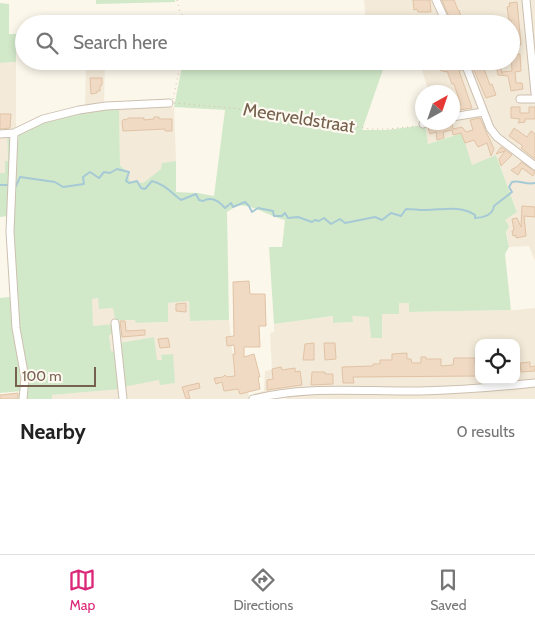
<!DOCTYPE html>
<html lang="en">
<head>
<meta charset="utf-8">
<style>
  :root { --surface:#fff; --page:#f2f2f2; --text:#222; --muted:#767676; --line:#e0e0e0; --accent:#db2777 }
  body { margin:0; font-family:Cabin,sans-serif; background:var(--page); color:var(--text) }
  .controls { position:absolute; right:15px; bottom:15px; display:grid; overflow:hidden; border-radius:10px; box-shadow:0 2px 8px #0003 }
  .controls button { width:45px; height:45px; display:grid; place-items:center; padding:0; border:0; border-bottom:1px solid var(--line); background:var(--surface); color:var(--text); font:25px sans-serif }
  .compass { position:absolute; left:415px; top:85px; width:45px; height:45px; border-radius:50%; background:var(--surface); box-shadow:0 2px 8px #0003; rotate:40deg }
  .scale { position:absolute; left:15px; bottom:12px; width:81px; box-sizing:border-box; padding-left:5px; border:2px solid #76614f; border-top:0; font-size:14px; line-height:18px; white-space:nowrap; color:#76614f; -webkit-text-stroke:4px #fefaf1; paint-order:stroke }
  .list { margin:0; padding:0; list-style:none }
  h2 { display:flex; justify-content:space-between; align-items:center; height:65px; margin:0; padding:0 20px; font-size:21px }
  h2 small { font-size:16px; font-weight:400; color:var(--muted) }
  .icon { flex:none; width:28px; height:28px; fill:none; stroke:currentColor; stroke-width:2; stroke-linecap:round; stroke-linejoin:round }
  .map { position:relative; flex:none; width:535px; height:399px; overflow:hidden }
  .search { position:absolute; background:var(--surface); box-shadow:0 2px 8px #0003; left:15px; right:15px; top:15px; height:55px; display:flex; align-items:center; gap:12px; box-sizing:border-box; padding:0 18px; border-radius:28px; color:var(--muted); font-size:19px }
  .sheet { height:155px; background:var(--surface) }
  nav { display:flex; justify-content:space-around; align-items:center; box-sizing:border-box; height:70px; border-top:1px solid var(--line); background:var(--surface); font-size:14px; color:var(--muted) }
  nav a { display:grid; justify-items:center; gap:2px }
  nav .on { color:var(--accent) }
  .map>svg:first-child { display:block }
  .residential { fill:#f3ead9; fill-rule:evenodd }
  .green { fill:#d2e9c9 }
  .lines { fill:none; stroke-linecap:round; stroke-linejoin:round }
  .stream { stroke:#a6c9d6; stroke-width:2 }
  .building { fill:#f0dac4; stroke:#e1c3a5 }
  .minor-casing { stroke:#cdc0b1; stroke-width:9 }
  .path { stroke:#d5bda6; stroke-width:1; stroke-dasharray:1 4; stroke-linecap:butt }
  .minor { stroke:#fff; stroke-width:7 }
  .labels { text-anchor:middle; stroke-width:4.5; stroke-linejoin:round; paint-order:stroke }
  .street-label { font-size:18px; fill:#76614f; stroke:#fefaf1 }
</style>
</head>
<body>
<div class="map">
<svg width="535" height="399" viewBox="0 0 535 399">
  <rect width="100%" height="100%" fill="#fcf7eb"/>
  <path class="residential" d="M364,0h171v261l-6,-15 -20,1 -4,-27 12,-9 -21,-56 -24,11 -9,-27 -8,-4 -28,9 -2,-21 27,-1v-30h-23l-10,-31h92v-37h-145z
    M86,61h19l-1,43 -19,3z
    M16,62v67l-4,12 -5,-4 1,25 -3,11h-5v-110z
    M119,107h55l2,54 -14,2v6l-19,14 -13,-2 -3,-9 -7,-7z
    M98,298l15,10 2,12h21v3l32,-1 -1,-19 22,-2 2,20 38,-1 6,56 10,8 4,12 15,-5 1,-20 7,-1 -2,-37 4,-1v-8l59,-8v7l19,-1 -1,-6 19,1 1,21h11v-24h17l-1,-11h11l1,9 105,-2 20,-2v91h-248v-4l-12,1v3h-223v-4l44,-4 20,-39h-5l-2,-17 3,-11 -19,3 -2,-28zM154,337l2,23h6l-1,-4 14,27 -15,-3 -41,-37zM479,343h37v37h-37z"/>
  <path class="green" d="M96,0h79v2l-79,2z
    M0,3l9,1v30h7v28l-16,1z
    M183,61h203l-24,69h25l38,-5 3,19 34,-11 10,32 24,-10 21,57 -12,8 4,6 -3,6 3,15 -4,7 6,56 -102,2v-9h-10v11h-17v24h-11l-2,-21 -17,-1 1,6 -20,1v-7l-59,8 -5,-77h13l3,-27c-13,-2 -35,-17 -47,-14 -4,1 -8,4 -11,6l2,108 -39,1 -1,-20 -21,2v19l-32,1 -1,-3h-20l-2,-12 -14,1 -1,-11 -6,1 1,27 20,-2v10l-4,1 2,16 5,1 4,37 -68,6v4h-26l-8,-77 -5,-87 4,-88 2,-13 21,-11 29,-8 50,-8 1,58 7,7 3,9 13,2 18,-14 1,-6 14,-2v31l22,1 16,3 11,-86 -51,-3z
    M7,136l4,2 -3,78 -8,1v-44h5v-12h3z
    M10,297l12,94 -22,2v-95z
    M154,337l3,23h5l-1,-5 12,-1 2,29 -15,2 -1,-5 -36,7 -4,-44z"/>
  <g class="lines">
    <path class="stream" d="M0,185h8
      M16,186l4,-9 35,5 8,5 21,-3 -1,-7 7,-5 9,6 5,-6 6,1 7,-4 12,3 -3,9 3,2 8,-2 4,7 4,1 7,-8c14,4 18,11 29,19l15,-6 3,6 4,1c9,-5 16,0 22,7l6,-5 2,4 12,-5 4,4 3,6 6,-4 15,3 1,5h8l3,-3 3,5 10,-1 14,5 3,-2 4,1 5,-3 7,6 9,-5 5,4 30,-6 7,3 9,-7 10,3 5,-7c6,0 13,1 19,1 18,0 35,-5 50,5v3c8,0 18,-3 19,-12l18,-14 -3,-5 3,-5c8,-2 14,3 23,1"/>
  </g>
  <path class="building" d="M413,0h17l1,12h-13l-1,-3 -3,1z
    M442,0h12l4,10h1l3,10 14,-4 1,4 -11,4h-14z
    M517,2l4,43 -10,1 1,-18 -1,-8h-2l-2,-13 3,-1 -1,-3z
    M437,18v6h-22v-3z
    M511,54h9l1,17 -6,1 1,11h6l1,6 -12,2 -3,-15 -10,-1 -2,-11h4l2,10v-2l10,-1z
    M440,61h18l4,9 -3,1 13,37 -14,2v-4l3,-1 -7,-21h-2l-5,-13 -2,1 -5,-2 -1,-4 2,-1z
    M470,61l15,2 1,6h-2l6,16 2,-1 4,11 -10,3z
    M90,78h12v7l-2,1v5h-3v2l-6,1z
    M511,107h9v6h9v-6h6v12h-10v3l-7,1 2,-4 -9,-1z
    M0,114h11l-1,14 -10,1z
    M154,117h5v2h13v12h-7v-2l-42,2 -1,-10 2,-2 2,1 2,-2h16v2l10,-1z
    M480,118l14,31 -3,7 -4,-13 -9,4 -4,-7 -9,3 -4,-10 -8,2 -1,-5 -9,2 1,6 -7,2 -1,-8 -6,2 -2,-6 5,-2 1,-4h18l1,7 9,-2 4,5 7,-2 -3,-10z
    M514,128l13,9 4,-6 4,3v25l-14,-11 2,-2 -14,-10z
    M501,147l11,8 -11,11 -2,-7 6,-8 -9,3z
    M521,162l14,9 -2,5 -11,-8 -4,7 -7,-5 7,-4z
    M522,206l13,1v10l-11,-1 2,20 -10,2v-3l-3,1 -1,-5 2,-1 -2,-11 5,-1 4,9z
    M249,281l1,13h15l1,32h-7l1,21h-16v10l10,-3 6,23h-2l2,12 -20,5 -2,-5 -14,2 -2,-9 -6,2 -2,-6 9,-1 2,-2 2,2 8,-1 -2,-22h2l-1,-9 -7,1 -1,-9 8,-1 -1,-54z
    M186,303v9l-10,-1v-7z
    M120,321h5l1,10 19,-1v5l-23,2z
    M168,338l2,9 -10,1 -2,-9z
    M314,343v17h-11l2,-16z
    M324,343h11l1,16 -11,1z
    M407,353v6h4l1,4h9v-6h5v2h15v7l12,-1 1,-7h21v6h4v12l-126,1 1,6h-11l-1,-16 31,-1v-2h7v-4h12v-6z
    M530,362v5l5,-1v5l-14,1 -1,-9z
    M281,367l1,3 13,-2v4l5,-1 2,14 -35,5v-10l6,-1 -1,-10z
    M312,372h13v2h8v10l-22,1z
    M199,383l1,5 -12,3 2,8h-4l-4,-12z
    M18,393v6h-18v-4z"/>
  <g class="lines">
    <defs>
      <path id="minor" d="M436,0l11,24
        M526,0l9,93
        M464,61l26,67 7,9 38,29
        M520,99h15
        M452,117l31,-5
        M423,124l6,-2
        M14,133l-4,99 6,96 9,50 -2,21
        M0,134l14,-1 29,-14 36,-9 27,-4 63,-3
        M115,323l8,76
        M253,399c55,-14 111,-7 167,-8 39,-1 77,-4 115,-8"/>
    </defs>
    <use href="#minor" class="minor-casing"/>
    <path class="path" d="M177,0l3,12 8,9
      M188,24v-2c30,-10 81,-2 112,2
      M173,99l8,-38
      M174,103l58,5 139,21h17l28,-3"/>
    <use href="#minor" class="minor"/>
  </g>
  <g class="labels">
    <g class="street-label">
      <text transform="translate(299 118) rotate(9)" y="6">Meerveldstraat</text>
    </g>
  </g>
</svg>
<div class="controls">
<button><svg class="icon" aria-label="locate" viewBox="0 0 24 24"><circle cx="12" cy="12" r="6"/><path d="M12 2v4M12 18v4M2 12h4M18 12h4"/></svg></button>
</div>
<svg class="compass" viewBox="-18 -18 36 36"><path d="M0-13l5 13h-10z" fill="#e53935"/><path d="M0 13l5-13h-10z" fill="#767676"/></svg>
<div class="scale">100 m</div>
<div class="search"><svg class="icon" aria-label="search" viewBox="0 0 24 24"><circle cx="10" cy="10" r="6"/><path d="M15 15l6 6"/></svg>Search here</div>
</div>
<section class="sheet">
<h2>Nearby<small>0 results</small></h2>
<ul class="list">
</ul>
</section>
<nav>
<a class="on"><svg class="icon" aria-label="map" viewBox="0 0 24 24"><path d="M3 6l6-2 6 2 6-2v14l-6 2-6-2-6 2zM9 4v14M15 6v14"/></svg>Map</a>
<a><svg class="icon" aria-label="directions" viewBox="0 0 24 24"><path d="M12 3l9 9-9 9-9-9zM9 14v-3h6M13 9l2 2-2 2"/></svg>Directions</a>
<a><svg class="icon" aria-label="saved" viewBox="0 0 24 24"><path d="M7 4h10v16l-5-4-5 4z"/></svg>Saved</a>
</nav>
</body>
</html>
